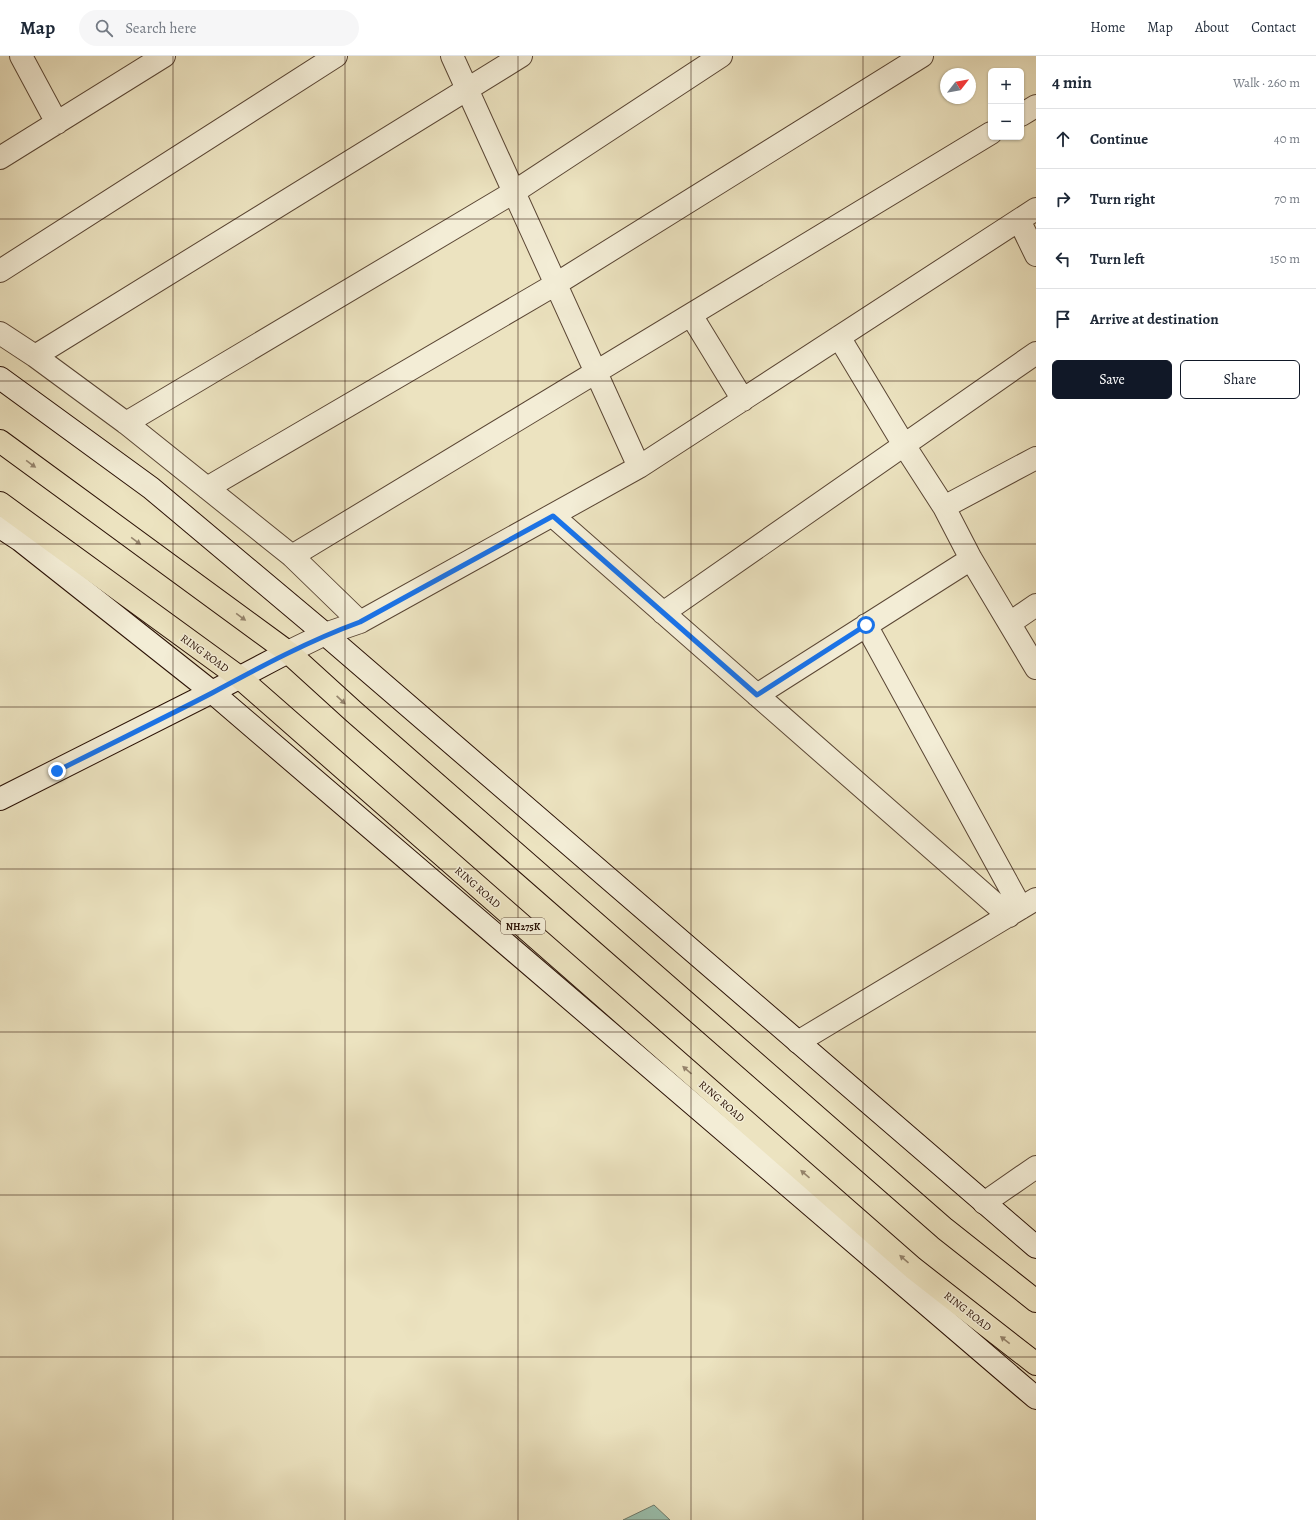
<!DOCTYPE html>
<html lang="en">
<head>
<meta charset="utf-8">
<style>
  :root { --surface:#fff; --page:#f6f6f7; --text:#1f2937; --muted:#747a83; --line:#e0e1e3; --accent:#111827 }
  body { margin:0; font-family:Alegreya,serif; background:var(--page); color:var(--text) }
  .controls { position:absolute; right:12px; top:12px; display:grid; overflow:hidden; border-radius:6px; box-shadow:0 1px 3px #0004 }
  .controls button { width:36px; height:36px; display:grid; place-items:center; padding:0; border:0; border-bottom:1px solid var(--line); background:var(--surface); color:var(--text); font:20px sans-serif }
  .compass { position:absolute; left:940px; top:12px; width:36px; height:36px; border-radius:50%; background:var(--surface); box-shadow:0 1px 3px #0004; rotate:59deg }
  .stop { position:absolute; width:12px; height:12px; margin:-9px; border:3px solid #1a73e8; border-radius:50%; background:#fff }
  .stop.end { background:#1a73e8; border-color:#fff; box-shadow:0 1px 4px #0008 }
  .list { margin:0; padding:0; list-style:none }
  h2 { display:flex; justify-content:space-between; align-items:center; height:52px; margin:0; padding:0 16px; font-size:17px }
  h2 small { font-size:13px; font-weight:400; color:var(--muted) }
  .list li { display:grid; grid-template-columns:26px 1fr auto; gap:12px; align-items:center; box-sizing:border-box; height:60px; padding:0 16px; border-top:1px solid var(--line) }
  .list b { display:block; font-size:15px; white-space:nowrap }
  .list em { font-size:13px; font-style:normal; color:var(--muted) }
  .actions { display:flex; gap:8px; padding:12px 16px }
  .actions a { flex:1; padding:9px 0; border:1px solid var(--accent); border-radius:6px; text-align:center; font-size:14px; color:var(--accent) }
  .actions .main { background:var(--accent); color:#fff }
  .icon { flex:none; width:22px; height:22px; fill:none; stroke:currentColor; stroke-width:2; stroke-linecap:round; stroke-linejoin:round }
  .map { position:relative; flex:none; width:1036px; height:1464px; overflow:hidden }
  header { display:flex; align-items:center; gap:24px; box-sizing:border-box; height:56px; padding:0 20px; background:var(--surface); border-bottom:1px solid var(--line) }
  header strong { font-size:19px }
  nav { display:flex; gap:22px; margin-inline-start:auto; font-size:14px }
  .search { width:280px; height:36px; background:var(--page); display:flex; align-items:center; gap:10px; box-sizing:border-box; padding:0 14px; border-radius:22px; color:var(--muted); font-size:15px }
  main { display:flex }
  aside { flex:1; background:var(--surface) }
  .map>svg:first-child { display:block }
  .water { fill:#99bfad; stroke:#6d796a }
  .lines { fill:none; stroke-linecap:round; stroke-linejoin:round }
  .street-casing { stroke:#5a4634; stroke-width:24 }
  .secondary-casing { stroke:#2a1105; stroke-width:24 }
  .highway-casing { stroke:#2a1105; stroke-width:24 }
  .street { stroke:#f3edd6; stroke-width:22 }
  .secondary { stroke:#f3edd6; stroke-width:22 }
  .highway { stroke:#ece3c0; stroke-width:22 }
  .oneway { fill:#95846c }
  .route { stroke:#1a73e8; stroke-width:5 }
  .grid { fill:none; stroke:#2a1105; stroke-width:1; stroke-opacity:0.55 }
  .labels { text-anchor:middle; stroke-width:3; stroke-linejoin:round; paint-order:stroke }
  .shield { fill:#f3edd6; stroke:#665344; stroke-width:1 }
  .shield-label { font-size:10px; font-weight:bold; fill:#2a1105 }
  .street-label { font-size:11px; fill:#2a1105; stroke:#f3edd6 }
</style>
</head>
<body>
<header>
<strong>Map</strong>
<div class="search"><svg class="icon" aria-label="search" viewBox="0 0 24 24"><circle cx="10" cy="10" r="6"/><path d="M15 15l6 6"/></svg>Search here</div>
<nav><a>Home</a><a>Map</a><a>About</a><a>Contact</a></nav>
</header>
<main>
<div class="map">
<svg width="1036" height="1464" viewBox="0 0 1036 1464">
  <rect width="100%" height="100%" fill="#ece3c0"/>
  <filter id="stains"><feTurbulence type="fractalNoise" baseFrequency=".005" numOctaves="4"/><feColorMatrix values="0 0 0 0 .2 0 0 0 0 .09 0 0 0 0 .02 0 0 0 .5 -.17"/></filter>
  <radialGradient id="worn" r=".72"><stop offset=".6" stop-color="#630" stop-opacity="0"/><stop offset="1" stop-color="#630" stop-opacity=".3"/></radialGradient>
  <path class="water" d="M654,1449l16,15h-47z"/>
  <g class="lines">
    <defs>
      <path id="street" d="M21,0l36,67
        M452,0l187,411
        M1021,59l15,-9
        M0,102l164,-102
        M1019,164l17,35
        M0,215l336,-215
        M691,259l52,85
        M0,277l35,23 91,67 166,133 68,66
        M839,281l65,108 40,62 27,52 65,109
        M35,300l486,-300
        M126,367l388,-231 207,-136
        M207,432l349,-204 366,-228
        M944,451l92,-49
        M553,460l456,400
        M292,500l699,-423
        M663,557l373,-260
        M1010,567l26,-18
        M866,569l155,283
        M288,596l37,-18 35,-12 279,-155 397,-258
        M757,639l214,-136
        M798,986l238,-143
        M984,1147l52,-36"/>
      <path id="secondary" d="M0,322l151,110 174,146 711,613
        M0,471l20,13 192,152 824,706
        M0,743l212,-107 76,-40"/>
      <path id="highway" d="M0,385l288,211 66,60 591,517 91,72
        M0,447l239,174 674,591 123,96"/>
    </defs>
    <use href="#street" class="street-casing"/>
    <use href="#secondary" class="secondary-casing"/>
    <use href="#highway" class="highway-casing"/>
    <use href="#street" class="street"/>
    <use href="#secondary" class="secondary"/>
    <use href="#highway" class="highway"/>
  </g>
  <defs><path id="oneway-solid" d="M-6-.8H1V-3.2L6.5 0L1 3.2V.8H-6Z"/></defs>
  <g class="oneway">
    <use href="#oneway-solid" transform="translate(31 408) rotate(36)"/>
    <use href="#oneway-solid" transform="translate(136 485) rotate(36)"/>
    <use href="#oneway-solid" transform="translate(241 561) rotate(36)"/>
    <use href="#oneway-solid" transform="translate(341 644) rotate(43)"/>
    <use href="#oneway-solid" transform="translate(687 1014) rotate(-139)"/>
    <use href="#oneway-solid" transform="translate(805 1118) rotate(-139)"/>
    <use href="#oneway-solid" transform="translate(904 1203) rotate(-139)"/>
    <use href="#oneway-solid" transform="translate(1005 1284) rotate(-142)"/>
  </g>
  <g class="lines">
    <path class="route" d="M57,715c51,-26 103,-51 155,-78 48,-26 96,-52 148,-71l193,-106 204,179 109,-70"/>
  </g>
  <path class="grid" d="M173,0v1464M345,0v1464M518,0v1464M691,0v1464M863,0v1464M0,163h1036M0,325h1036M0,488h1036M0,651h1036M0,813h1036M0,976h1036M0,1139h1036M0,1301h1036"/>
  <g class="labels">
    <rect class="shield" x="501" y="862" width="44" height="16" rx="3"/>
    <g class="shield-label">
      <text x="523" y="874">NH275K</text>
    </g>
    <g class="street-label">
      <text transform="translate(205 597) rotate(36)" y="4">RING ROAD</text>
      <text transform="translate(478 831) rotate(41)" y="4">RING ROAD</text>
      <text transform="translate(722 1045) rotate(41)" y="4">RING ROAD</text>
      <text transform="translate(968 1255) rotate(38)" y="4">RING ROAD</text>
    </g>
  </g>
  <rect width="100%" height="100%" filter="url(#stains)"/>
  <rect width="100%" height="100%" fill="url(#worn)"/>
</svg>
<div class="controls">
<button>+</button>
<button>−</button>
</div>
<svg class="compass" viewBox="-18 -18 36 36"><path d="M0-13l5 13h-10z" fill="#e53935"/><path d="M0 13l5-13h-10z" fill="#747a83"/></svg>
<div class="stop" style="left:866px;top:569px"></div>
<div class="stop end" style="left:57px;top:715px"></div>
</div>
<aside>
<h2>4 min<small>Walk · 260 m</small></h2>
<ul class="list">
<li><svg class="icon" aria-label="ahead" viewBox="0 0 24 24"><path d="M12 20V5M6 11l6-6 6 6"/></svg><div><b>Continue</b></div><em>40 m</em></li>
<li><svg class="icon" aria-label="right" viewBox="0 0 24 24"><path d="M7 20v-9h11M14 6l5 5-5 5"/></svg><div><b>Turn right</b></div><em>70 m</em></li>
<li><svg class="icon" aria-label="left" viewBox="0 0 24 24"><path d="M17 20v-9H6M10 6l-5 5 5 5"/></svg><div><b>Turn left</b></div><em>150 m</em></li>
<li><svg class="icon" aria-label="arrive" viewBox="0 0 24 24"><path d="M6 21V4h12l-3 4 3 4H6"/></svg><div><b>Arrive at destination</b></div></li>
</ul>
<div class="actions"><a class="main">Save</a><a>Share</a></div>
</aside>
</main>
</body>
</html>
